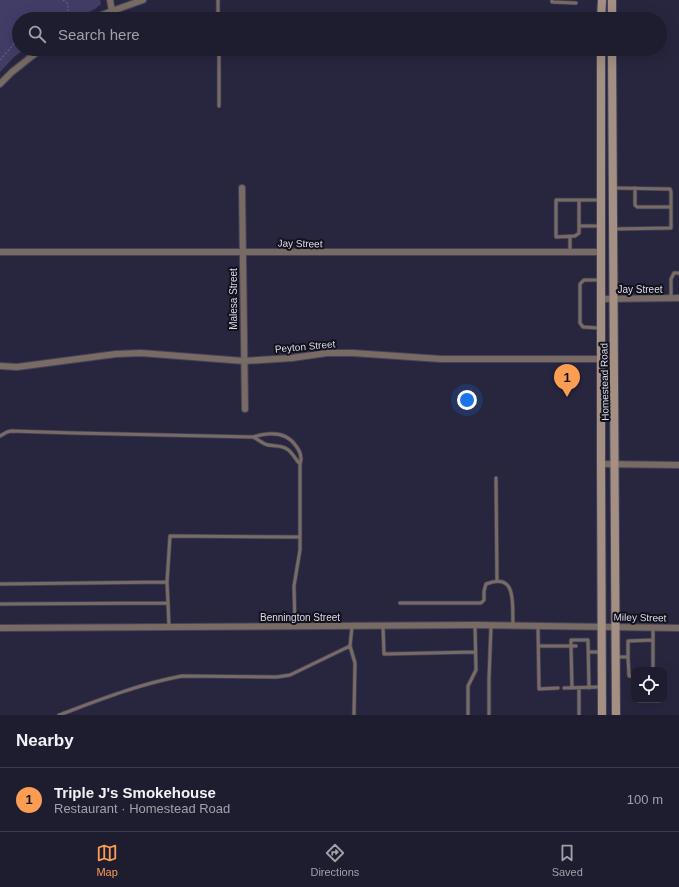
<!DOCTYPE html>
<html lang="en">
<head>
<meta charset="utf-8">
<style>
  :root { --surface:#1e1c2f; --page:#262537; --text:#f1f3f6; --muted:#a1a1aa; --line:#3c3a4b; --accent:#fc9d54 }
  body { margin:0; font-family:Arial,sans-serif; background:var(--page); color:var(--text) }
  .controls { position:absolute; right:12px; bottom:12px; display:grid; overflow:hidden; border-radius:8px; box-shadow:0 4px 16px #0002 }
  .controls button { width:36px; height:36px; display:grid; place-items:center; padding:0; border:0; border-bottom:1px solid var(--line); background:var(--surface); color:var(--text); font:20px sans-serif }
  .you { position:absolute; left:467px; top:400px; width:14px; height:14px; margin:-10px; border:3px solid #fff; border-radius:50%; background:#1a73e8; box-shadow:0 0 0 6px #1a73e833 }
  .badge { display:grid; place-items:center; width:26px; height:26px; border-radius:50%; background:var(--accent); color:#111; font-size:13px; font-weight:700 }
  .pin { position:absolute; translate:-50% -33px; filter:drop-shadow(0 1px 2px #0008) }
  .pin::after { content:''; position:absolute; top:21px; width:14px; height:12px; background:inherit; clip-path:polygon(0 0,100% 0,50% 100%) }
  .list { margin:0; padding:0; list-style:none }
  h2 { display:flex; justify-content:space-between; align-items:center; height:52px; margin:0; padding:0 16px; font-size:17px }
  h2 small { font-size:13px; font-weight:400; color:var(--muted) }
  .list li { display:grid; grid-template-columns:26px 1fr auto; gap:12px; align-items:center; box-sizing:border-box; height:64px; padding:0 16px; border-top:1px solid var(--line) }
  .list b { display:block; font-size:15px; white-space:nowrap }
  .list p { margin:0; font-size:13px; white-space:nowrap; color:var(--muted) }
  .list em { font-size:13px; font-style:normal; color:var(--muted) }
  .icon { flex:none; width:22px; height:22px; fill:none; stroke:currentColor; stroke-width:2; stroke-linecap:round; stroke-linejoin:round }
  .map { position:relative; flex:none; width:679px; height:715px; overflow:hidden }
  .search { position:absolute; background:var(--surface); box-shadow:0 4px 16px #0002; left:12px; right:12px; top:12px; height:44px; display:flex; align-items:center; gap:10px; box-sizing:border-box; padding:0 14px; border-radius:22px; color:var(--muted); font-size:15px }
  .sheet { height:116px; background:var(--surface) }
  nav { display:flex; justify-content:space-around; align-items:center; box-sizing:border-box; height:56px; border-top:1px solid var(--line); background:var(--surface); font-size:11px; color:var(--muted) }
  nav a { display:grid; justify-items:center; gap:2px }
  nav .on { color:var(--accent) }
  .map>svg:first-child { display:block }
  .green { fill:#413d67 }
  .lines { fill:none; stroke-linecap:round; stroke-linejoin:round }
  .service-casing { stroke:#45435b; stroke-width:4.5 }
  .minor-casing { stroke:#45435b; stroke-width:8 }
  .secondary-casing { stroke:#45435b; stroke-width:10 }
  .path { stroke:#5f5d74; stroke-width:1.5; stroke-dasharray:2 2; stroke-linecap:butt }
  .service { stroke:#786b63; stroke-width:3 }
  .minor { stroke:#786b63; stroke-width:6 }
  .secondary { stroke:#a49082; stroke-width:8 }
  .labels { text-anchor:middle; stroke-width:4; stroke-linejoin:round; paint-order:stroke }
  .street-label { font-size:10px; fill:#dcdced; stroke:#12111c }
</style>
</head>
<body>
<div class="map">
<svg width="679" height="715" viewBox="0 0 679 715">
  <rect width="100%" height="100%" fill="#28263f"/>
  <path class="green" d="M0,0h100l1,4 -6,5 -21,10h-55v30h6l-11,8 -14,15z"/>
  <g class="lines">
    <defs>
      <path id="service" d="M552,0v2l24,1
        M218,19v-19
        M219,49v57
        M635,188v17l2,2h34
        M579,200v33l-4,3 -19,1v-37h44
        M579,226h22
        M613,229l58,-1v-36l-1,-3 -56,-1
        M570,251v-14
        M671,298v-19l3,-6h5
        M599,328l-16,-1 -3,-4v-39l4,-4h16
        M0,436l7,-4 4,-1 63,2 179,4c16,-5 33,-6 43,9 4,5 6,12 4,18 -5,-5 -7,-11 -13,-15 -7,-5 -15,-2 -22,-5 -4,-2 -8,-5 -12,-7
        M300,464v73
        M496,478l1,103
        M0,584l167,-2
        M168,603l-1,-21 3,-46 130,1v13l-6,36 1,41
        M400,603h81l3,-3v-9l2,-7c32,-13 26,22 27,42
        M0,604l168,-1 1,24
        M383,626l1,28 91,-2
        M538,626l1,63 19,-1
        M352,627l-2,19 5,17 -1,52
        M653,627v43
        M539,646h32l1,42
        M576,646h-5v-6h17l1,48
        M589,652h12
        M617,657h11l1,19h5
        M628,657v-16l25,-1
        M564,688l36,-1
        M59,715c40,-15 80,-31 123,-39l95,1 13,-2 60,-29
        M468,715v-29l8,-16 -1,-45
        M489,715v-36l2,-53
        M579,715v-27"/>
      <path id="minor" d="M110,0l2,11
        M92,19l20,-8 31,-11
        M0,84l12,-12 29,-23
        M242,188l3,221
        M0,252h601
        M601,299l78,-1
        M0,366l17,1 99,-13 25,-1 103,8 48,-3 35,-5h26l88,6h172
        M601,464l78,1
        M0,628l475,-3 204,3"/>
      <path id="secondary" d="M612,0v19
        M601,19l1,-19
        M601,49v415l1,251
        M612,49l4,666"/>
    </defs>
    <use href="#service" class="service-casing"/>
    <use href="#minor" class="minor-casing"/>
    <use href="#secondary" class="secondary-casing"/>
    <path class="path" d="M58,19l10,-9v-6l-5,-4
      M0,60l19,-22"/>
    <use href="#service" class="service"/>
    <use href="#minor" class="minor"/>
    <use href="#secondary" class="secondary"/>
  </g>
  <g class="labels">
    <g class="street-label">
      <text transform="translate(300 243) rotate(1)" y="4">Jay Street</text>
      <text x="640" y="293">Jay Street</text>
      <text transform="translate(233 299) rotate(-90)" y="4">Malesa Street</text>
      <text transform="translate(305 346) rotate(-5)" y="4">Peyton Street</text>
      <text transform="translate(604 382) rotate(-91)" y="4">Homestead Road</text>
      <text x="300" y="621">Bennington Street</text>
      <text transform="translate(640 617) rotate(1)" y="4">Miley Street</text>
    </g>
  </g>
</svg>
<div class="controls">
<button><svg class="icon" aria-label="locate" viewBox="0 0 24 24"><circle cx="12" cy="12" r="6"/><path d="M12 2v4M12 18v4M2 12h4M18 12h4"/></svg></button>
</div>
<div class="you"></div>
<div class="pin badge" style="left:567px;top:397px">1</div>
<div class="search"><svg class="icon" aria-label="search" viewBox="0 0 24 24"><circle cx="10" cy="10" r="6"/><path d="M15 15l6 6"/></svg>Search here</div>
</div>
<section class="sheet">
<h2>Nearby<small></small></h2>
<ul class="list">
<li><span class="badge">1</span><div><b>Triple J's Smokehouse</b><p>Restaurant · Homestead Road</p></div><em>100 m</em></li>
</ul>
</section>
<nav>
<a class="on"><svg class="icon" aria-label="map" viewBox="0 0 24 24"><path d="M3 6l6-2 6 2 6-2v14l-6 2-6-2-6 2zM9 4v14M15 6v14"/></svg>Map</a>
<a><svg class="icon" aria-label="directions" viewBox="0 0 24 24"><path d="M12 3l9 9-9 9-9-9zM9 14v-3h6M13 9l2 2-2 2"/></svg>Directions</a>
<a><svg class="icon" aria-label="saved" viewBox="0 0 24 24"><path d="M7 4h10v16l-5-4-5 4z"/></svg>Saved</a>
</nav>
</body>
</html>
